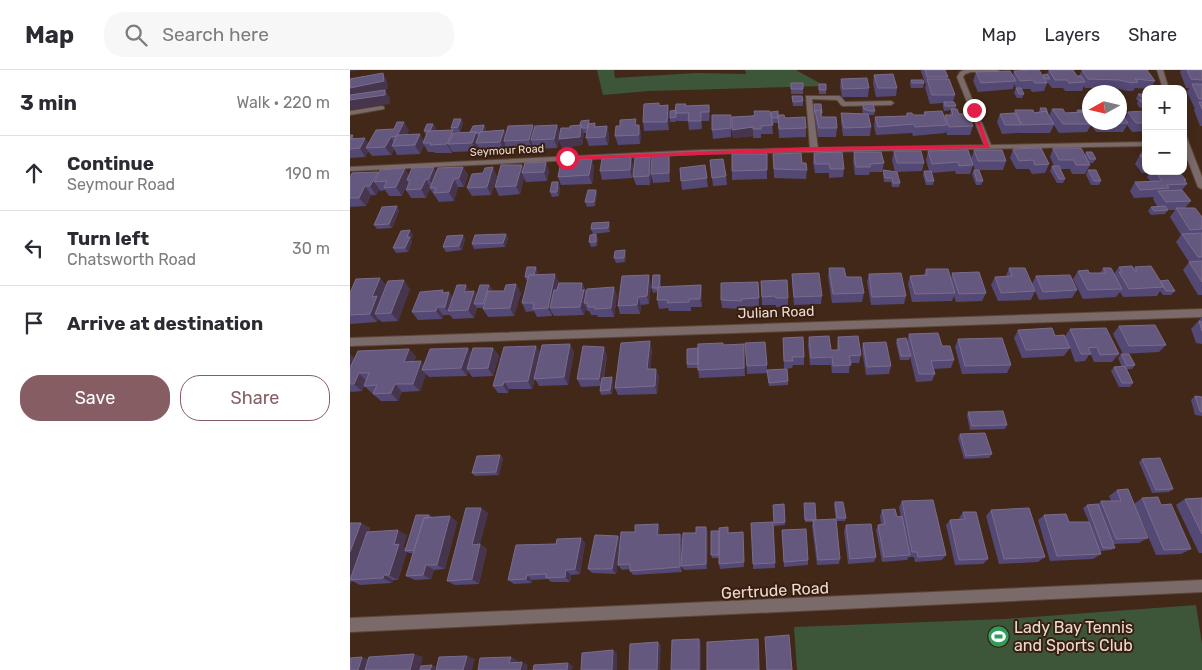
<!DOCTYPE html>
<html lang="en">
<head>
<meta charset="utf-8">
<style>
  :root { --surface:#fff; --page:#f7f7f7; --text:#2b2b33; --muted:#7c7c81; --line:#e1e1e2; --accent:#865d62 }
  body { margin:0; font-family:Rubik,sans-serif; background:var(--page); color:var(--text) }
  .controls { position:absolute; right:15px; top:15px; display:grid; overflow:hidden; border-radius:10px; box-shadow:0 2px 8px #0003 }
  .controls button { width:45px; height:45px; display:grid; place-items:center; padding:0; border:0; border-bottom:1px solid var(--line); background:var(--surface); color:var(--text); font:25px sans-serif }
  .compass { position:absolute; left:732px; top:15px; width:45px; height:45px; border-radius:50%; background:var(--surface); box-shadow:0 2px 8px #0003; rotate:262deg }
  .stop { position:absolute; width:15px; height:15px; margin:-11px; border:4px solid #e11d48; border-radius:50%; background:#fff }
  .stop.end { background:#e11d48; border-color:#fff; box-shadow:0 1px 5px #0008 }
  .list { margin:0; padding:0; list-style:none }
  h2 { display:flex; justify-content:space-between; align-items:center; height:65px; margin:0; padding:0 20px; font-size:21px }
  h2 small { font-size:16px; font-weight:400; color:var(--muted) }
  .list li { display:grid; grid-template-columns:32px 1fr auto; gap:15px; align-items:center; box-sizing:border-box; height:75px; padding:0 20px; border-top:1px solid var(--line) }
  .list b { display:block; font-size:19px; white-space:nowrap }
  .list p { margin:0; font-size:16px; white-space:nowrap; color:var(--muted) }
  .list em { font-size:16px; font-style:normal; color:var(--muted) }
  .actions { display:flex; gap:10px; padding:15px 20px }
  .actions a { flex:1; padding:11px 0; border:1px solid var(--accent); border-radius:20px; text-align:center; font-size:18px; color:var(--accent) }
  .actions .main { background:var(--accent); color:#fff }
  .icon { flex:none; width:28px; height:28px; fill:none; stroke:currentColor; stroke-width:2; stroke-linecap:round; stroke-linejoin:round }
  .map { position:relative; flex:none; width:852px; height:600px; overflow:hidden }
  header { display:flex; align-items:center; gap:30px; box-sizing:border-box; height:70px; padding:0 25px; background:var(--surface); border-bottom:1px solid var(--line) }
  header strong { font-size:24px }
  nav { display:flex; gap:28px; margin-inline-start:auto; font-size:18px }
  .search { width:350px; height:45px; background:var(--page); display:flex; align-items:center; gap:12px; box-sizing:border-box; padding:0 18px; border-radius:20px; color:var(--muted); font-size:19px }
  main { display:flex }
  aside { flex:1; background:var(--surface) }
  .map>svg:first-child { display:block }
  .green { fill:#3d5639 }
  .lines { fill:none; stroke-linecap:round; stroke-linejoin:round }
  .service-casing { stroke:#5d4537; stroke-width:2 }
  .minor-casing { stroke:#5d4537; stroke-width:2 }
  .service { fill:#7a6a69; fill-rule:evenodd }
  .minor { fill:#7a6a69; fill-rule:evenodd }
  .wall { fill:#544875 }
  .shaded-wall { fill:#46354c }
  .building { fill:#64587f; stroke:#7a6c8c }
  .route { fill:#e11d48 }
  .labels { text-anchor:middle; stroke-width:4; stroke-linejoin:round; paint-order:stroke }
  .far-street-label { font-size:11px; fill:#eddbd2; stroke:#371e0f }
  .street-label { font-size:14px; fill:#eddbd2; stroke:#371e0f }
  .near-street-label { font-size:16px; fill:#eddbd2; stroke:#371e0f }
  .near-poi-label { font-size:16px; fill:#eddbd2; stroke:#371e0f; text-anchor:start }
</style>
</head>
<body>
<header>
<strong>Map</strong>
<div class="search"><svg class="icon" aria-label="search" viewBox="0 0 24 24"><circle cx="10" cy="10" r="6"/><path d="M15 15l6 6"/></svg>Search here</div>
<nav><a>Map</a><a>Layers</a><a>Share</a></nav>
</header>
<main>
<aside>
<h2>3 min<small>Walk · 220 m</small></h2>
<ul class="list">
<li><svg class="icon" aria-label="ahead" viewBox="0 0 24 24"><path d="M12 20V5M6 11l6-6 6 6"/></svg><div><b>Continue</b><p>Seymour Road</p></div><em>190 m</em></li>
<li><svg class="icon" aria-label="left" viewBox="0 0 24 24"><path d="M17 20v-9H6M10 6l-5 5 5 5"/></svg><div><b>Turn left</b><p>Chatsworth Road</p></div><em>30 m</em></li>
<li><svg class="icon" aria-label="arrive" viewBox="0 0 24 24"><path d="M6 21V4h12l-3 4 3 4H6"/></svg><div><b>Arrive at destination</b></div></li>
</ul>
<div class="actions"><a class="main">Save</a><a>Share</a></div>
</aside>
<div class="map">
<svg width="852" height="600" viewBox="0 0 852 600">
  <rect width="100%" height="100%" fill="#422819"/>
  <path class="green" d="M247,0h17l1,8 81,-5 50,1 -1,-4h51l29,16 -176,5 -46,4z
    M846,535l6,39v26h-405l-3,-43 210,-8z"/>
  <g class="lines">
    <defs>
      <path id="service" d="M456,26h33l2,1 4,5 46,-1 3,2 -3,2 -48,1 -2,-1 -4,-5 -25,-1 6,50 -4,2 -4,-2z"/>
      <path id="minor" d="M614,0h35l-3,2h-25l-6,2 -2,3 28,68 155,-3v4l-445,8 -351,17v-4l351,-17 283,-5 -27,-68 3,-5z
        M807,0h6l6,19h-6z
        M32,36l2,1v2l-34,6v-4z
        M833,66l4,2 15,39v12l-4,-2 -15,-39z
        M852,239v8l-852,29v-8z
        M852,510v12l-852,40v-14z"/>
    </defs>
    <use href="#service" class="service-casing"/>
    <use href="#minor" class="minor-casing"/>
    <use href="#service" class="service"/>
    <use href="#minor" class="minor"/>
  </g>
  <path class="wall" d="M571,0h24l3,7 -1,2 8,16 -2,7 3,4 -1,3 4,5 14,12 -3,9h-23l-1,-4 -1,2 -32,3 -1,-3 -36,2 -2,-9 1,-9 31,-1 1,-3 6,2h11v-3l20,5 1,-2h5l1,-5 -7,1 -1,-4v-4l-13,1 -5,-16 1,-3 -5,-13z
    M699,0l28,6h2l3,-6h60l13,11 -5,8 -15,-1 -2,3h-6l-12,-3h-30l-1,-2 -2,5h-17l-2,-3h-11l-4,-5h-1l-3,8 -12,1 -2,-3h-9l3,5 -2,4h-5l-3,-5 2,-5 -2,-4 -1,5 -35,3 -5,-11 3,-9 37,3 1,-4 29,5v-1l4,-1z
    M831,0h21v56h-2l-6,-16 1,-3h-1l-7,-15 2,-4h-3l-6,-16z
    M524,5l23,13 -1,8 -20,1 -3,-14z
    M491,9l28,9 -1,9h-26l-2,-10z
    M561,10l13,3 -1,5h-12l-1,-4z
    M441,13h12v11h-12z
    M469,14l7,6v4h-7z
    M788,24h8v13l-6,1 -3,-4 1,-3 -2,-2z
    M442,26l11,5v5h-10z
    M309,33v2h9l1,9v16l-25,1 -1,-9z
    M464,34l8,9v4l15,11 -1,9h-18l-3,-18z
    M359,35l1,9 -1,7h-7v8l-13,1 -1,-9h-11l-1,-1v2h-6v-4l6,-8 10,-4z
    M513,35l12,6 -1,4h-6l3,12 -1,9h-27l-2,-14v-9l22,1 -1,-5z
    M770,36l7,7 -3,4 1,2 3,-7 18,-1v20l-14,1 -5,-7 -4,7h-27l-5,-7 -4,7 -28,1 -5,-8 -4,8h-32v-1l-1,1 -15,1 -5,-12 3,-8 14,-1 1,-3 19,3 5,-1 1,-4 9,8 3,-7 13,4 11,-1 1,-2 12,10 1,-2v4h30z
    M421,42l35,16v9l-27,1 -1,-15h-6l1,11h-12v4h-8v-2l-20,2 -1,-8 40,-11z
    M381,45v22l-18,2 -1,-9z
    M111,49l2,4 -3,9h-6v1l16,-1 14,-7 2,4v2l18,-1 2,5 28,-7 23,-3 3,8 10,-5 10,-3 15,-2 1,4 11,-1 2,9 -1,10 -19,1 -3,-8 1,-5h-3l-2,12 -20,3 -3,-8 -2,8 -22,1 -2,-3 -1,3 -25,1 -2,-5 -1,5 -24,2 -2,-6 -2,5 -23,1 -1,-1v2h-17l-1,-1h-6l-4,-7 -4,9 -23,1 -3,-6 -3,6 -19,1 -4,-5 -3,6 -15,1v-23l6,4 13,5 40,-14 -2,4 17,7 2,-5 -2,-5 9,-7 3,4 -2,3 18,-1 -1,-2z
    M287,55h2l2,8 -1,11 -22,1 -3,-9z
    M794,77h2v24h32l8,9 -1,1 2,3 -5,6 9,11 -6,7 17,9v78h-4l-15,-25 6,-8 -13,-20 5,-7 -11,-18 5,-7h-7l-3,4 -14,1 -3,-4 3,-4 6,-1 -4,-7 1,-2 -20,1 -4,-7 5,-9h16l-4,-5 3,-4h-8l-7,-9z
    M703,78l32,8 1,-4 10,7 -3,4h-4l1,2 -5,9h-13l-2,-5h-10l5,10 -2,4h-6l-7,-12 2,-5h2l-4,-9z
    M663,79l36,15 -4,9 -13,1 -3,-5h-13l-6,-11z
    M624,80l32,11 -3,9h-24l4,11 -2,4h-5l-4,-11 2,-4h1l-4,-11z
    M544,81l30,12 -2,8 -27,1 -3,-12z
    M578,81l45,14 -3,9h-14l-1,-3 -23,2 2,8 -1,4h-7l-3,-10 1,-4h5l-3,-11z
    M504,82l30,11 -2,9h-12l-1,3h-14l-2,-14z
    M464,83l30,16 -1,8 -14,1v-5h-14l-2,-11z
    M417,84v25l-35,1v-9z
    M423,84l29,9 5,7 -1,9 -32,-1z
    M319,85l1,9v18l-17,1 -2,-9 1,-4 -2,15h-14l-3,-8 17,-20 2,8z
    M281,87l2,9 -1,12 -30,2 -2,-9z
    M242,89l2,9 -2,16 -31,1 -3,-8z
    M360,90l16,16 1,9 -14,1z
    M355,95l3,22 -26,3 -1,-9z
    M113,97l5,8 -4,12h-6l-4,14 -15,1 -9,-13 -4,9h-15l-5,-8 3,-7 -1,-1 -6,14h-13l-4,-6 -5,1 -1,-2 -3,6h-5l-5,11 -16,1v-30l29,-4 30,2 28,-3z
    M173,99l26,2 -2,10 -21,1 -2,-4 -4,16 -21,2 -4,-9z
    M533,100l17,13 -1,4h-7l-1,-5h-7l-1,-8z
    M738,100l13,11 -2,4h-8l-5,-10z
    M147,106l-6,19 -19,1 -5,-8z
    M210,116l-1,10 -7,1 -2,-5z
    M246,120l1,4 -2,12 -8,1 -2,-5z
    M47,136l2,5 -7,17 -15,1 -3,-4z
    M260,156v6l-17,2 -2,-5z
    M156,164l2,4 -3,9 -31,2 -2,-5z
    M63,165l-2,5 1,2 -4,10 -12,1 -3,-5z
    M113,165l2,4 -3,11 -16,2 -3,-5z
    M248,168l-1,8 -6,1 -2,-5z
    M276,185l-1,7 -9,1 -2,-5z
    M769,197l15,2 1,-2 25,14 15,10 -4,4h-8l-3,-4 -3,5 -34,1 -3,-5 -4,5 -33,2 -10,-20 5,-8 11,2h11l3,-5 11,6z
    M479,198l17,9 18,16 -2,9 -30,1 -4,-27z
    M659,198l26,23 -4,9 -33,1 -7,-16 4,-8 11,-1z
    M576,199l25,9 1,-5 34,20 -4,8 -26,1 -2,-6 -2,5 -40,1 -4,-18 2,-8 14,-1z
    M188,201l-1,4 22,7 -2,8 25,-7 4,8v3l31,1 -3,22h-16l-1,-2h-6l-2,-4h-2l-1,-4 -2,8 -30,1 -2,-3v3l-15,1 -3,-6 -8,1 -4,-9 5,-22 -2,-4z
    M442,204l30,22 -1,8 -27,1 -2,-23z
    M519,204l37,22 -2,8 -33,1 -4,-23z
    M686,206l41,14 -5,8 -33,2 -7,-16z
    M30,208l6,8 24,3 -12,32 -16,1 -4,-3 -1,3 -27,2v-31z
    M311,209v8l40,-2 1,9v13h-11v4h-22l-1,-3 -9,1 -2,-9v-8l-4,1 -1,-5z
    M411,211l27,17v8l-12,1v-2h-14z
    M408,212l1,24 -17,1v2l-20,-1 -1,-8z
    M166,214l5,9 -7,23 -26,1 -5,-8v-1h-6l-3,10 -21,1 -3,-4h-7l-1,4 -24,1 -6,-8 31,-22 2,3 4,-1 3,5 18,-6h4l3,4 12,-10 3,4 -1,2h13z
    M301,214l-2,20 -8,1 -1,9h-20l-2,-8z
    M851,248h1v26l-6,-1 -5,-14z
    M769,256l47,19 -7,7 -36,2 -10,-20z
    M720,259l49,25 -7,8h-18l-3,-7h-2l-4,6 -10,1 -5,-14 -6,8 -42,2 -8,-20 4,-8 47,6z
    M559,264l33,12 12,14 -3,8 -18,1 2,5 -3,7 -16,1 -6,-25 -1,3h-9l-4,-17 1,-4 10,2z
    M459,267l22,13h6v-5l1,-8 23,18 -2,8h-9l-1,10h-17l-1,-8h-21l-2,-20z
    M433,268l21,19v8h-11l-1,3 -8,1z
    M608,269l53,26 -4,8 -45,1 -7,-27z
    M395,273l22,22v5l21,11v4l-19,1 -2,-13 -20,1z
    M513,273l28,23 -2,8 -23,1 -4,-25z
    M373,275l21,7 1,24 -46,2 -1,-10h-11v-4l11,-16z
    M186,276l4,7 34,-1 -6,33 -29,1 -4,-7 -3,10h-23l-1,4h-10l-5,-7z
    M118,278l4,6 21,-6 6,8 -6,20 -21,1 -4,-6 -1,5 -38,1 -3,-3 -6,17 -18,1 -4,9h-17l-8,-7v-1h-1l-8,-7 -2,5 -11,1 -1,-1v-7l5,-26 54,-9 7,8 -2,4h7l3,4z
    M302,279l-2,20 9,7 -2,18 -39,1 -3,-7z
    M771,284l14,11 -3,4h-5l6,14 -3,4h-11l-8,-16 3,-4h8l-4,-9z
    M257,285l-3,23 9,3 -1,13 -11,1 -1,-4v-5l-19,1 -4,-8z
    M845,326l7,1v19l-7,-1 -4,-15z
    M618,342l39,13 -2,4 -35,1 -3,-14z
    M610,364l32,20 -3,4 -25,1 -6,-21z
    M150,385l3,3 -4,17 -24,1 -3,-3z
    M792,389l31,30 -4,3 -17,1 -13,-31z
    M767,420l31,48 -9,5 -26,1 2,4 -4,2 -11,1 1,3 -8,5 -43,2 -12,-41 6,-5 25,7h20l-6,-14 4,-3 11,-1 3,-3h10l-2,-5z
    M792,428l19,7 30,44 -10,5 -25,1 -22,-51z
    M852,428v55h-3l-23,-48 9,-6z
    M552,431l44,54 -4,5 -27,2 -1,-5h-5l-2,3 -25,2 -6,-32 2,-5 3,-1 -1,-8 2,-6 15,7h4l-2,-10z
    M485,432l11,16 -1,3h-9l-2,-16z
    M454,433l36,56 -1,5 -22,1 -5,-39 1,-4h-8z
    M434,434l1,21 -11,1 -1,-21z
    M131,438l7,5 -8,31 7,5 -8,35 -24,1 -8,-4z
    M641,440l54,47 -7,5 -39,2 -13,-48z
    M613,442l25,47 -5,5 -28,1 -9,-40 4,-5 10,-1 -1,-1z
    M79,445l4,2 17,-1 7,6 -12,47 -11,1 -3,9 -16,1 -9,-4 7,-23h-4l-2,-1 -9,28h-5l-1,3 -32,2 -8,-4 -2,4 11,-62 9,5 -1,4 38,3 -4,12 2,1z
    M308,454l2,5v6l20,-1 2,5 24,-12 2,6 -1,36 -23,1 -2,-3v5l-49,3 -3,-4v-2l-8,1 -4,-5v-6l-2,15 -24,-1 -4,-4 32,-30 15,-7z
    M496,455l30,32 -2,5 -26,2 -4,-33z
    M432,460l26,30v5l-24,2z
    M393,462l1,35 -24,2 -1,-5v-6h-7l-1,-3 18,-22z
    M231,468l4,5 -5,31 -9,1 -1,7h-19l-3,-3 -16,1v3l-18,1 -6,-4 48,-36z
    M425,493v5l-22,1v-5z"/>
  <path class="shaded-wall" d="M0,0h10l-10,2z
    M33,3l4,8 1,8 -3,1 5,8v6l-40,6v-22z
    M318,35l1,9v16l-2,-8z
    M359,35l1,9 -1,7z
    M351,42l1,9v8l-1,-8z
    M111,49l2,4 -3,9 -2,-5z
    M54,52l5,8 -7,15 -5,-9z
    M83,54l3,4 -4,8 -2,-5z
    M134,55l2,4 -2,8 -2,-4z
    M183,55l3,9 -5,6 2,6 -1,3 -3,-9z
    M207,55l3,9 21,-9 3,9 -2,11 -20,3 -3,-8 -2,8 -3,-9z
    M289,55l2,8 -1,11 -1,-9z
    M257,56l2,9 -1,10 -3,-8z
    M403,57v9l-20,2 -1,-8z
    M103,60l4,9 -9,5 4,7v2l-5,-9z
    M154,60l3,9 -3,2 1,4 -1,5 -4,-8z
    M126,62l4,9 -4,2 2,3 -2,5 -4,-8z
    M70,64l5,8 -2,1 1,2 -4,9 -5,-9z
    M41,67l5,9h-4l2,3 -3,6 -6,-8z
    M15,68l6,9 -5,1 2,3 -3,6 -5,-9z
    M319,85l1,9v18l-1,-9z
    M281,87l2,9 -1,12 -2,-8z
    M300,87l2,9 -2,19 -1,-9z
    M242,89l2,9 -2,16 -3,-9z
    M196,92l3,9 -2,10 -3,-9z
    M172,95l3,8h-3l2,5 -4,16 -4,-8z
    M84,97l5,9 -5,12 -5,-9z
    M113,97l5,8 -4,12 -5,-9z
    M143,97l4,9 -6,19 -4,-8z
    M55,98l5,9 -3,3 1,2 -6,14 -6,-9z
    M28,102l5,9 -9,1 5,7 -3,6 -6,-9z
    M76,109l5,9 -5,10 -5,-9z
    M104,109l4,8 -4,14 -5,-9z
    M208,112l2,4 -1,10 -2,-4z
    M15,116l6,9 -5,11 -7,-8z
    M246,120l1,4 -2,12 -1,-4z
    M47,136l2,5 -7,17 -3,-4z
    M259,152l1,4v6l-2,-4z
    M60,160l3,5 -2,5 1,2 -4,10 -3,-4 2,-11z
    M156,164l2,4 -3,9 -2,-4z
    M246,164l2,4 -1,8 -1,-4z
    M113,165l2,4 -3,11 -3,-4z
    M275,180l1,5 -1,7 -1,-4z
    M186,197l2,4 -2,10 -2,-5z
    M205,204l4,8 -6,25 -3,1 2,5v3l-4,-8z
    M299,205l2,9 -2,20 -2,-8z
    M310,205l1,4 -1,13 -1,-4z
    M30,208l7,8 -12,28 3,5 -1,3 -7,-8 2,-17z
    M54,210l6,9 -12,32 -7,-8z
    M232,213l5,15 -3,5 2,4 -2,8 -4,-8 1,-17z
    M166,214l5,9 -7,23 -4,-8z
    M116,215l5,8 -7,-1z
    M139,215l3,4 -6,19 -3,-4z
    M351,215l1,9v13l-2,-8z
    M264,217l3,8 -3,22 -3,-9z
    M93,220l5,7 1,-5 6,9 -7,10 2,4 -5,-8 -3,-14z
    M124,221l6,8 -6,5 3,4 -3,10 -6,-8z
    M288,227l3,8 -1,9 -3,-9z
    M87,237l6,8 -1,4 -6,-8z
    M300,271l2,8 -2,28 -3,-8z
    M220,274l4,8 -6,33 -4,-8z
    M186,276l5,8 -9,35 -4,-8z
    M254,277l3,8 -5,31 -3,-7z
    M118,278l5,8 -6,13 1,2 -1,5 -6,-8z
    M143,278l6,8 -6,20 -5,-8z
    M59,279l7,8 -5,12 -7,-7z
    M0,284l8,7 -8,19z
    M71,291l7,8 -6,1 4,4 -6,17 -7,-7z
    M306,299l3,7 -2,18 -2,-8z
    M9,303l7,8 -4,10 -8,-7z
    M262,307l1,4 -1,13 -2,-4z
    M154,312l5,7 -1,4 -5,-8z
    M45,314l7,8 -4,9 -7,-8z
    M150,385l3,3 -4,17 -3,-3z
    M131,438l7,5 -8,31 7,5 -8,35 -7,-5v-34z
    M100,446l7,6 -12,47 -8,-4z
    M11,453l9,5 -18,52h-2l2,1 -2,4v-33z
    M308,454l2,5v12l-3,-6z
    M356,457l2,6 -1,36 -1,-5z
    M48,460l9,5 -4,12 5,3 -3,1 2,1 -9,28 -9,-5 5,-30z
    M330,464l2,5v33l-2,-5z
    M268,466l4,5 -6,33 -4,-5z
    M231,468l4,5 -5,31 -5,-5z
    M76,495l8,5 -3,9 -8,-4z
    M216,500l5,5 -1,7 -5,-5z
    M34,505l9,5 -1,3 -9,-5z
    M177,505l5,5v3l-6,-4z
    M349,569l2,3v28h-2z
    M308,572l3,3 -1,25h-3z
    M263,580l4,3v17h-5z
    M64,584l9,3 -3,13h-10z
    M117,586l8,3 -3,11h-9z
    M12,587l10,3 -3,10h-11z
    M161,587l6,3 -1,6 -7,-3z
    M172,592l6,3 -1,5h-7z
    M218,593l5,3 -1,4h-5z
    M82,595l4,2 -1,3h-5z"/>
  <path class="building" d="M575,0h20l3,7h-21z
    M685,0h4l8,13h-12l-2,-3 -13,1 -6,-10z
    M699,0h24l4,6h4l4,6 -16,1 -2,-3h-12z
    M732,0h65l8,11 -20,-2 3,3 -6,1 -13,-3 -31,-1z
    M837,0h15v10l-11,-1z
    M660,1l6,10 -35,2 -5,-11z
    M33,3l1,8 -34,7v-9z
    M543,4l4,14h-19l-4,-13z
    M697,4l3,5h-4l-3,-4z
    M517,8l2,10 -26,1 -2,-10z
    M577,9h22l6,16h-23z
    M561,10h12l1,3h-12z
    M441,13h12v6h-12z
    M469,14h7v6h-7z
    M842,14h10v15h-3z
    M666,18h5l3,6h-5z
    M35,20v5l-35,5v-5z
    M788,24h8v3h-5z
    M442,26h10l1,5 -10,1z
    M796,29v4h-4l-3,-3z
    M594,32h10l2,4h-11z
    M849,32h3v7z
    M309,33v3l9,-1 -1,17h-24l1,-18z
    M326,34h10l-1,2 24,-1v7h-8v9h-13l1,-8h-14z
    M464,34h7l1,9h-1v-3l-6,1v2z
    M523,34l2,7h-5l-6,-2 -1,-4z
    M770,36h2l5,7h-6l-1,-2z
    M690,38h6l2,6 -2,-3 -4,1z
    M601,39h6l2,5h9l5,12 -24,1 -4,-12h8z
    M702,39h11l2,4 19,-1 6,9v1l1,2h-28z
    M326,40v7l-6,1v-7z
    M471,40v7h15l1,11h-18l-4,-17z
    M665,40h18l1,3 12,-2 8,13 -32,1z
    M727,40h5l2,2h-5z
    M404,41h16l3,14 -12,1v3h-8v-2l-21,3v-13l20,-1 3,-1z
    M428,41v7h-6l-1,-6z
    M592,41l5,14 -32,2 -1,-3 -36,3 -3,-10 32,-1v-3h5l1,2h13l-2,-3z
    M770,41l8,12 -28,1 -1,-2h21z
    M796,41v12h-10l-8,-11z
    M491,43l27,1 3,13 -27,1z
    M665,43l6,12h-16l-5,-11z
    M362,45h19v13l-19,2z
    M428,45h6l1,3 20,-1 1,11 -27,1z
    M104,49h7l-3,8 -7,1z
    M286,49l-1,6h4v10l-24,1 1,-10h4v-6z
    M239,50l-1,8h-6l-1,-3h-1l1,-4z
    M47,52h7l-7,14 -6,1 -6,10 -19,1 10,-18 18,-1z
    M245,53l-1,4 13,-1 -2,11 -19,1 2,-14z
    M77,54h6l-3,7h-6z
    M134,55l-2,6 -2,1 -1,1h-3v-1h-6l3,-6z
    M183,55l-4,15 -25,1 4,-15z
    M207,55l-3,14 -23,1 4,-14z
    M231,55l-1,12 -21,2 2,-11h9v-2z
    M103,60l-6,14 -17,1 1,-2h-8l5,-12z
    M154,60l-4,12 -24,1 4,-11z
    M126,62l-4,11 -24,1 5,-11z
    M70,64l-5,11 -23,1 5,-11z
    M0,65h3l-2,4 14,-1 -5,10 -10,1z
    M691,78l8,16 -14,1 -2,-5 -14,1 -6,-12z
    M703,78h28l9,17h-14l-2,-5h-15z
    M618,80l5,15 -14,1 -1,-4 -26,2 -4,-13z
    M624,80h28l4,11h-28z
    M544,81h27l3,12h-27z
    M492,82l2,17h-14l-1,-5h-14l-1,-11z
    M504,82h27l3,11 -14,1v3h-14z
    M736,82h6l4,7h-6z
    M451,83l1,10h4l1,7 -33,-1 -1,-15z
    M382,84h35v16l-35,1z
    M319,85v18l-18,1 1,-18z
    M790,85h6v8z
    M281,87l-1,13 -30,1 2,-12z
    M300,87l-1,19 -16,1 2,-19z
    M242,89l-3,16 -31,2 3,-16z
    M373,89l3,17 -14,2 -2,-18z
    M196,92l-2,10 -22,1 3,-10z
    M151,95h21l-6,21 -21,1z
    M355,95l2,13 -26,3 -1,-13z
    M702,96h7l6,13h-6z
    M84,97l-5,12h-3l-5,10 -15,1 4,-10h-3l5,-12z
    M113,97l-4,11 -5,1 -5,13 -15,1 2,-5h-6l8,-20z
    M143,97l-6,20 -20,1 5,-14 11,-1 2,-5z
    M55,98l-9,19 -12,1 3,-7 -13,1 6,-12z
    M533,100l14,2 3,11h-7l-1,-5h-7z
    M624,100h5l4,11h-6z
    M738,100h8l5,11h-7z
    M574,101h7l3,10h-7z
    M805,101h23l8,9h-2l3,4 -20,1 2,3 -29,2 -5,-8 27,-1z
    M28,102l-8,14h-5l-6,12h-9v-21l2,-4z
    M202,112h6l-1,10h-7z
    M238,120h8l-2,12h-9z
    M832,120l9,11 -25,1 -8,-11z
    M47,136l-8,18 -15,1 8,-18z
    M815,136l3,4 -14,1 -3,-4z
    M826,138h19l7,9v12l-12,1z
    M259,152l-1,6 -17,1 1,-6z
    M60,160l-3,7h3l-5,11h-12l8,-17z
    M852,163v24h-4l-16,-23z
    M156,164l-3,9 -31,1 3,-9z
    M246,164v8h-7l1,-7z
    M113,165l-4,11 -16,1 4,-11z
    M275,180l-1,8h-10l1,-7z
    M852,191v21l-13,-20z
    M782,196l3,5h2l-2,-4 16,-1 13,21 -35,2 -10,-17h3l-3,-5z
    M177,197h9l-2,8h-5l-1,2h-3z
    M479,198h15l2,9h15l3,16 -31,1z
    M659,198h16l10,23 -34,2 -6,-16 17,-1z
    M753,198h8l11,21 -34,1 -10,-19 10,-1 1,3h17z
    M576,199h22l7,24 -40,1 -5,-18 17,-1z
    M629,202l7,21 -27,1 -7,-21z
    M469,203l3,23 -28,1 -2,-23z
    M551,203l5,23 -34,1 -3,-23z
    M205,204l-7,34 -15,1 1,-6h-12l7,-28z
    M299,205l-2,21 -9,1 -1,8 -19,1 4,-30z
    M303,205h7l-1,12h-1v1h-6z
    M720,205l7,15 -34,2 -7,-16z
    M30,208l-8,19 5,-1 -7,18 -20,1v-22l6,-14z
    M54,210l-13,33 -16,1 13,-33z
    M437,210l1,18h-12l-1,-2 -13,1 -1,-16z
    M818,210l7,11h-9l-6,-10z
    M408,212l1,16 -18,1 1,2 -21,-1v-17z
    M209,213h23l-1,7h3l-4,17 -30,1 4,-18h3z
    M166,214l-6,24 -27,1 5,-18h16l2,-6z
    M107,215h9l-2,7 10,-1 -6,19 -20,1z
    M130,215h9l-6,19h-9z
    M351,215l-1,14h-11v3l-22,1 1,-3h-11l1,-13z
    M264,217l-3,21 -16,1v-2h-7v-4h-4l3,-14z
    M93,220l-1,3 7,-1 -4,15h-8l-1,4 -24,1 8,-20z
    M849,251l3,1v9z
    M805,255l11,20 -37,1 -10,-20z
    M702,258l3,8 9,-1 6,13 -44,2 -8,-20z
    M756,258l13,26 -19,1 -3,-8 -9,1 3,6h-10l-11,-25z
    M588,263l4,13h8l4,14 -23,1 4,13h-16l-10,-40z
    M479,266l2,14h8l-1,-13 20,-1 3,19 -12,1 2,9 -18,1 -1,-9 -21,1 -2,-21z
    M453,267l1,20h-12l1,4h-9l-1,-23z
    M556,268l5,18h-10l-4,-17z
    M652,268l9,27 -46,1 -7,-27z
    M300,271l-3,28h9l-1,17 -40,2 6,-45z
    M415,272l2,23 -20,1 -2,-23z
    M536,272l5,24 -24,1 -4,-24z
    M373,273v2l21,-1v24l-46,2v-26z
    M220,274l-6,33 -30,2 8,-34z
    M186,276l-8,35 -24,1 -1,3 -10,1 11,-39z
    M233,276l21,1 -5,32h-22z
    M118,278l-7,20 -39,2 8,-21z
    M123,278h20l-5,20 -21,1z
    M348,278v16h-11v-15z
    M59,279l-5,13 17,-1 -8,23h-18l-4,9 -18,1 4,-9 -13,1 5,-13h-10l-5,11h-4v-16l8,-17z
    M771,284h8l6,11 -8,1z
    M775,296l8,17h-11l-8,-16z
    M437,299l1,12 -19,2 -2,-13z
    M262,307l-2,13 -10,1 2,-13z
    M845,326l7,1v15l-2,-1z
    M653,341l4,14 -35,1 -4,-14z
    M635,363l7,21 -26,2 -6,-22z
    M150,385l-4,17 -24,1 5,-17z
    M810,388l13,31 -17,1 -14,-31z
    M778,419l20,49 -32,1 -15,-38h20l-4,-11z
    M808,427l3,8 10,-1 20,45 -27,1 -22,-52z
    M852,428v36l-17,-35z
    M583,430l13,55 -28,2 -1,-5h-5l-10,-51z
    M485,432h8l3,16h-9z
    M454,433h11l1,17h-11z
    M434,434l1,18 -11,1 -1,-18z
    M748,434l17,44h-12l-16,-43z
    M116,438h15l-9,37 8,-1 -8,35 -25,2z
    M679,438l16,49 -41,2 -13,-49z
    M545,439l2,8 5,-1 8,39 -26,2 -6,-32 7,-1 -3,-14z
    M613,442h13l12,47 -29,1 -9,-40 15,-1z
    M716,444l3,8h20l12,32 -44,2 -13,-41z
    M66,445h13l-1,3h-4l-10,32 -9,1z
    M100,446l-13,49h-11l-3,10 -17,1 18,-58z
    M486,449l4,40 -22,1 -5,-40z
    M423,452l2,41 -22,1 -2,-41z
    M0,453h11l-11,29z
    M308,454l-1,11 23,-1v33l-50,4v-7l-12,1 3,-33h14v-7z
    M521,454l5,33 -26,2 -4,-34z
    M346,457h10v37l-25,2 2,-33h13z
    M378,457v6l15,-1 1,30 -25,2v-36z
    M456,459l2,31 -24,2 -2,-32z
    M48,460l-4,15 5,-1 -10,31h-5l-1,3 -33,2 17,-48z
    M361,461h8v24h-8z
    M245,465l23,1 -6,33h-24z
    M231,468l-6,31 -9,1 -1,7 -19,1v-4l-19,1 -1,4 -18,1 8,-35 40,-1 1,-5z
    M439,565l3,35h-25l-2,-33z
    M349,569v31h-28l1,-30z
    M408,569l1,31h-52v-28z
    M308,572l-1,28h-28l1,-26z
    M263,580l-1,20h-31l1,-17z
    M64,584l-4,16h-45l4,-13z
    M117,586l-4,14h-27l3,-13z
    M12,587l-4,13h-8v-12z
    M161,587l-2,6 13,-1 -2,8h-42l2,-12z
    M218,593l-1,7h-34l1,-5z
    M82,595l-2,5h-10l1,-4z"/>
  <path class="route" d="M622,38l4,2 14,38 -176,3 -247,9 -3,-2 3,-1 247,-10 170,-2z"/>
  <defs>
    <symbol id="stadium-disc" viewBox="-11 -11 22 22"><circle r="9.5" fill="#2e9e5b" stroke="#371e0f"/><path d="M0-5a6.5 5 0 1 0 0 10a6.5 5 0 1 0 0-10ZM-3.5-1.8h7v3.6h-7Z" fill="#fff"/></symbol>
  </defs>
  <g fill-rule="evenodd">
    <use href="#stadium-disc" x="636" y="554" width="25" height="25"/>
  </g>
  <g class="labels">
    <g class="far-street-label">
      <text transform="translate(157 80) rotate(-3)" y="4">Seymour Road</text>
    </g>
    <g class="street-label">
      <text transform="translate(426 242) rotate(-2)" y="5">Julian Road</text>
    </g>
    <g class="near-street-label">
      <text transform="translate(425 520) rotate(-3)" y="6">Gertrude Road</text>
    </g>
    <g class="near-poi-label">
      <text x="664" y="563">Lady Bay Tennis<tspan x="664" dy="18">and Sports Club</tspan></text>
    </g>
  </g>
</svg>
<div class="controls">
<button>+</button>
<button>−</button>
</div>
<svg class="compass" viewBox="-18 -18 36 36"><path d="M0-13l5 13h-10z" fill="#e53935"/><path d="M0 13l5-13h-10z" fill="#7c7c81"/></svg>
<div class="stop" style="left:217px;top:88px"></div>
<div class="stop end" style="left:624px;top:40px"></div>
</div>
</main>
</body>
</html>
